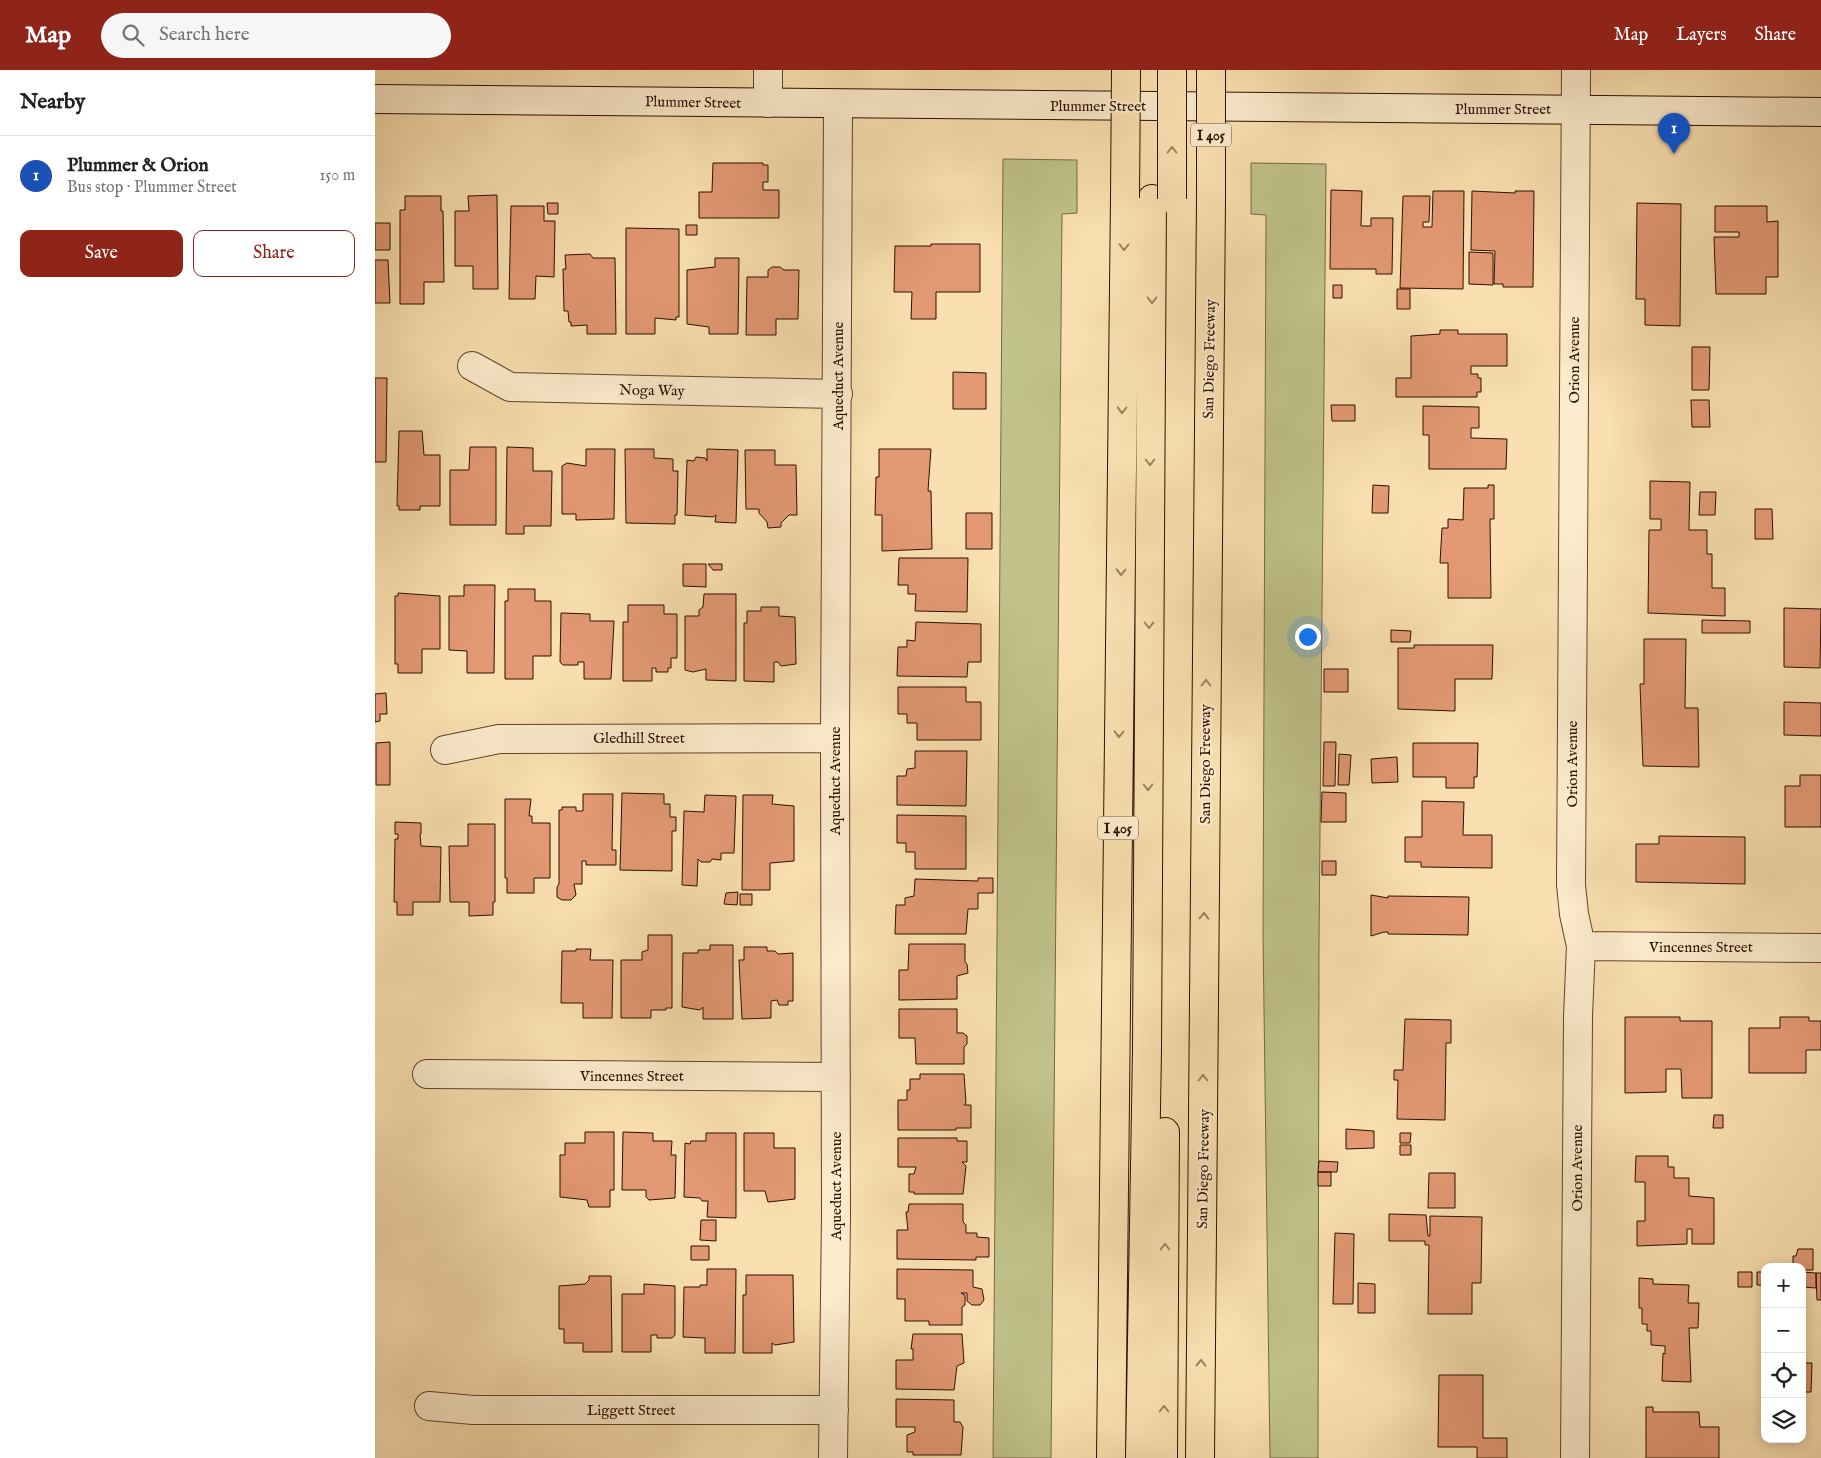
<!DOCTYPE html>
<html lang="en">
<head>
<meta charset="utf-8">
<style>
  :root { --surface:#fff; --page:#f6f6f6; --text:#202124; --muted:#757577; --line:#e0e0e0; --accent:#8f2418 }
  body { margin:0; font-family:"IM FELL English",serif; background:var(--page); color:var(--text) }
  .controls { position:absolute; right:15px; bottom:15px; display:grid; overflow:hidden; border-radius:10px; box-shadow:0 2px 12px #0003 }
  .controls button { width:45px; height:45px; display:grid; place-items:center; padding:0; border:0; border-bottom:1px solid var(--line); background:var(--surface); color:var(--text); font:25px sans-serif }
  .you { position:absolute; left:932px; top:566px; width:18px; height:18px; margin:-12px; border:4px solid #fff; border-radius:50%; background:#1a73e8; box-shadow:0 0 0 8px #1a73e833 }
  .badge { display:grid; place-items:center; width:32px; height:32px; border-radius:50%; background:var(--accent); color:#fff; font-size:16px; font-weight:700 }
  .pin { position:absolute; translate:-50% -41px; filter:drop-shadow(0 1px 2px #0008) }
  .pin::after { content:''; position:absolute; top:26px; width:18px; height:15px; background:inherit; clip-path:polygon(0 0,100% 0,50% 100%) }
  .list { margin:0; padding:0; list-style:none }
  h2 { display:flex; justify-content:space-between; align-items:center; height:65px; margin:0; padding:0 20px; font-size:21px }
  h2 small { font-size:16px; font-weight:400; color:var(--muted) }
  .list li { display:grid; grid-template-columns:32px 1fr auto; gap:15px; align-items:center; box-sizing:border-box; height:80px; padding:0 20px; border-top:1px solid var(--line) }
  .list b { display:block; font-size:19px; white-space:nowrap }
  .list p { margin:0; font-size:16px; white-space:nowrap; color:var(--muted) }
  .list em { font-size:16px; font-style:normal; color:var(--muted) }
  .actions { display:flex; gap:10px; padding:15px 20px }
  .actions a { flex:1; padding:11px 0; border:1px solid var(--accent); border-radius:10px; text-align:center; font-size:18px; color:var(--accent) }
  .actions .main { background:var(--accent); color:#fff }
  .icon { flex:none; width:28px; height:28px; fill:none; stroke:currentColor; stroke-width:2; stroke-linecap:round; stroke-linejoin:round }
  .map { position:relative; flex:none; width:1446px; height:1388px; overflow:hidden }
  header { display:flex; align-items:center; gap:30px; box-sizing:border-box; height:70px; padding:0 25px; background:var(--accent); color:#fff }
  header strong { font-size:24px }
  nav { display:flex; gap:28px; margin-inline-start:auto; font-size:18px }
  .search { width:350px; height:45px; background:var(--page); display:flex; align-items:center; gap:12px; box-sizing:border-box; padding:0 18px; border-radius:28px; color:var(--muted); font-size:19px }
  main { display:flex }
  aside { flex:1; background:var(--surface) }
  .map>svg:first-child { display:block }
  .green { fill:#c0c28a; stroke:#766845 }
  .building { fill:#e39974; stroke:#2c0f00 }
  .lines { fill:none; stroke-linecap:round; stroke-linejoin:round }
  .minor-casing { stroke:#60432c; stroke-width:30 }
  .secondary-casing { stroke:#2c0f00; stroke-width:30 }
  .motorway-casing { stroke:#2c0f00; stroke-width:30 }
  .minor { stroke:#fcebcc; stroke-width:28 }
  .secondary { stroke:#fcebcc; stroke-width:28 }
  .motorway { stroke:#fae0b0; stroke-width:28 }
  .motorway-bridge-casing { stroke:#2c0f00; stroke-width:30; stroke-linecap:butt }
  .motorway-bridge { stroke:#fae0b0; stroke-width:28 }
  .oneway { stroke:#9d8261 }
  .labels { text-anchor:middle; stroke-width:4; stroke-linejoin:round; paint-order:stroke }
  .shield { fill:#fcebcc; stroke:#6a513d; stroke-width:1 }
  .shield-label { font-size:14px; font-weight:bold; fill:#2c0f00 }
  .street-label { font-size:15px; fill:#2c0f00; stroke:#fcebcc }
</style>
</head>
<body>
<header>
<strong>Map</strong>
<div class="search"><svg class="icon" aria-label="search" viewBox="0 0 24 24"><circle cx="10" cy="10" r="6"/><path d="M15 15l6 6"/></svg>Search here</div>
<nav><a>Map</a><a>Layers</a><a>Share</a></nav>
</header>
<main>
<aside>
<h2>Nearby<small></small></h2>
<ul class="list">
<li><span class="badge" style="background:#1a4fb4">1</span><div><b>Plummer &amp; Orion</b><p>Bus stop · Plummer Street</p></div><em>150 m</em></li>
</ul>
<div class="actions"><a class="main">Save</a><a>Share</a></div>
</aside>
<div class="map">
<svg width="1446" height="1388" viewBox="0 0 1446 1388">
  <rect width="100%" height="100%" fill="#fae0b0"/>
  <filter id="stains"><feTurbulence type="fractalNoise" baseFrequency=".004" numOctaves="4"/><feColorMatrix values="0 0 0 0 .2 0 0 0 0 .09 0 0 0 0 .02 0 0 0 .5 -.17"/></filter>
  <radialGradient id="worn" r=".72"><stop offset=".6" stop-color="#630" stop-opacity="0"/><stop offset="1" stop-color="#630" stop-opacity=".3"/></radialGradient>
  <path class="green" d="M628,89l74,1v53l-15,1 -11,1244h-58z
    M876,93l75,1 -7,778 -1,516h-48l-7,-525 3,-718 -15,-1z"/>
  <path class="building" d="M338,93h50v2h5v17h-5v8h16v28h-80v-26h13z
    M956,120l31,1 -1,35h10v-8h22l-1,56h-16v-5h-46z
    M1058,121h31l-1,98 -63,-1 3,-92h27l-1,26h-6v5h9z
    M1097,121l43,2v-2h19l-1,96h-30v-3h-9l1,-33 -24,-1z
    M122,125l1,94h-25v-23h-18v-55h14l-1,-15z
    M30,126h36v15h2l1,71h-20v22h-24v-94h5z
    M172,133h11v11h-10z
    M1262,133l44,1 -1,122 -35,-1v-26h-9z
    M136,136h33v15h11l-1,56 -18,-1 -1,23h-26z
    M1340,136h52v16l11,-1v56h-12v17h-50l-2,-57h25v-5h-24z
    M0,153h15v27h-15z
    M311,155h11v10h-11z
    M251,158l53,1v88h-3v3l-21,-2v16h-29z
    M556,174h49v48h-44v27h-25l1,-27h-18l1,-46h36z
    M1094,182l24,1v32l-24,-1z
    M215,184l3,4h22l1,76h-29v-9l-16,1v-4h-2l-1,-11h-4l-1,-42h3l-1,-14z
    M340,188h24l-1,76h-29v-7l-22,-3v-54l28,-3z
    M0,190h13l2,43h-15z
    M397,197h8l4,3h15l-1,49h-22v16h-30l1,-58h21v-7z
    M958,215h9v13h-9z
    M1022,219h13v20h-13z
    M1065,260h18v4h49v32h-36v8h7v4h3v14h-4v5h-81v-19h15v-42l29,-2z
    M1317,277h18l-1,43h-17z
    M578,302l33,1v36h-33z
    M0,308h12l-1,84h-11z
    M1316,330h18l1,27h-18z
    M956,335h24v16h-23z
    M1048,336l56,1v21h-8v10l36,1 -1,30h-77v-34h-6z
    M24,361h23l2,24h16v51h-20v4h-21v-4h-2z
    M95,377h26v78h-46v-55h19z
    M132,377l26,1v23h19l-1,55h-27v8h-18z
    M211,379h29l-1,70 -38,1v-6h-14v-48l5,-3 19,3z
    M250,379h29v9l19,1v12h5l-1,44h-2v9l-49,-1z
    M332,379l31,1 -2,73 -21,-1 1,-7 -3,2 -28,-2 2,-55 7,1 2,-4 9,1 2,3z
    M504,379h52l-3,42h3l1,58 -50,2v-36h-7l1,-38h3z
    M370,380h30v15h21l1,50h-8l-8,8v4l-13,1 -1,-6 -8,-9v-4h-13z
    M1275,411l40,1 -1,48h18v24h5v34h13v28l-77,-3 1,-83h12v-11h-11z
    M998,415l16,1 -1,27h-16z
    M1113,415h6v34h-4l1,79h-43v-35h-8l2,-35h6v-9l15,1 1,-32h24z
    M1325,422h16l-1,23h-16z
    M1380,439h17l1,30h-18z
    M591,443h26v36h-26z
    M524,488h69l-1,54 -52,-1 1,-17h-8v-9h-10z
    M308,494h23v23l-23,-1z
    M333,494h14v6h-9z
    M89,515h31l-1,88h-27v-22l-18,-1v-54h15z
    M133,519h27v12h16v55h-18v23h-28v-78h3z
    M23,523l42,3v53h-18v24h-24v-9h-3v-68h3z
    M329,524h32v87l-30,-1v-11l-13,3 -8,-2v-54h14v-6l4,-3z
    M253,535h36v9h13v44h-6v10h-3v4h-12v-4h-4v13h-29v-59h5z
    M386,537h18v9l16,1 1,47 -15,2 -3,-4h-4v20l-30,-1v-58h3v-12h14z
    M1409,538l37,1 -1,59 -36,-1z
    M186,543l29,1v7h24l-3,58h-27v-17h-6v3h-15l-3,-3z
    M1327,550l48,1v12h-48z
    M541,552l65,2v38h-13l-1,15 -70,-1 1,-29h9v-7l8,1z
    M1016,560l20,1 -1,11h-19z
    M1269,569h42l-1,69h13l1,59 -56,-1 -3,-82h4z
    M1039,575h79l-1,34h-37v32l-57,-2v-61h16z
    M949,599h24v23h-24z
    M523,617h68v15h15v38h-64v-17h-10v-9h-9z
    M11,623l1,21h-7v7l-5,1v-28z
    M1409,632l37,1v33l-37,-1z
    M15,672v43h-14v-42z
    M949,672h12l-1,44h-12z
    M1038,673h65l-1,34h-3v11h-28v-11h-33z
    M540,681h52l-1,55 -69,-1v-29h9l1,-7 8,-1z
    M964,684l12,1 -2,30h-11z
    M1022,687l1,25 -26,1 -1,-24z
    M1425,705h21v52h-36v-41h15z
    M947,722l24,1v29h-25z
    M247,723l42,1v10h6v13h6v14h-4v40l-52,-1z
    M208,724h30l-1,56h4v15h-30v-4h-4v23h-8l2,11 -5,5h-9l-5,-3v-10l2,-3v-74h3v-3h14v4h7z
    M330,725l31,1 -2,57h-13v7l-9,-1 -2,3h-9l-3,-3 -1,27 -15,-1 2,-74 20,1z
    M368,725h30l-1,9 22,2v55l-24,2v27h-28z
    M130,729h26l-2,17h3v7h18v55h-16v15h-27v-15h-2z
    M1047,731l42,1 -1,33h29v33l-71,-1v-5h-16v-25h17z
    M522,745l69,1v53h-51v-17h-9v-9h-9z
    M20,752l26,1v11h-1l1,12 20,1 -1,55h-27v13h-16v-13h-3l1,-63h3v-5h-3z
    M93,754h27v78h-2v13l-24,1v-14h-19l-1,-56h19z
    M1284,766l86,1v47l-109,-2v-38h23z
    M947,791h14v14h-14z
    M603,808h15v15h-15v16h-10l-2,25h-71l1,-29h9v-7l9,-2 1,-17 63,2z
    M363,822l-1,13 -13,-1 2,-11z
    M365,824h12v11h-12z
    M996,825l17,3v-2l81,1 -1,38 -80,-1v-2h-4l-13,4z
    M273,865h24v73h-6v2h-15v8h-30v-58h21v-8l6,-2z
    M534,874h56v18l2,2 1,9 -11,3v23l-58,1v-30h9z
    M335,875h23v74h-30v-12l-3,3 -18,-3 1,-54h15v-3h12z
    M369,877h23v4h8l3,3 15,-1v48h-5v4h-9l-2,-5 -6,1v17l-29,1 -3,-59h5z
    M201,879h15l-1,11h23l-1,58h-29v-15h-22l1,-52h14z
    M524,939h58v24h6l4,3v8l-3,3v17h-48l-1,-26h-16z
    M1250,947h55v4h32v77h-30l-1,-29h-15v23l-41,1z
    M1405,947h29v4h12v29h-15v23h-57v-45h31z
    M1030,949l46,1v23h-5l-1,77 -48,-1 1,-39h-4v-10h9z
    M545,1004h44l2,29 -2,2h7v23h-15v2h-58v-30h9v-10h3v-11h10z
    M1339,1045h9v13h-10z
    M971,1059l28,2v17l-28,1z
    M210,1062h29v58h-4v17h-21l-2,-7 -27,-3v-42h5v-12h20z
    M248,1062l30,1v8h19l-1,14h5l-1,43 -26,2 -3,-3v-7h-24z
    M331,1063h30v85l-29,-1 1,-16h-6l-2,-3 -16,-1 1,-54 5,1 1,-3h15z
    M369,1063h30v15h21v51l-27,3 -3,-11h-21z
    M1025,1063h11l-1,10h-10z
    M523,1068h59v3h10v21h-5l4,4 -3,28h-49v-2h-5v-18h5l2,-7h-18z
    M1025,1075h11v10h-11z
    M1261,1086h32v11h6v11h15v18l25,2v46h-22v-15h-5v15l-50,2v-25h8v-39h-10z
    M944,1091l19,1 -1,10h-19z
    M943,1102h13v14h-13z
    M1054,1103h26v35h-27z
    M534,1134h54v18l3,3v8h11v4l12,1v19h-13v3l-79,-1v-29h11l-2,-18h2z
    M1014,1144l37,1 2,21h2v-20l52,1 -1,66h-9v31h-44l1,-69h-4v-4h-36z
    M326,1150h15v21l-16,-1z
    M960,1163l19,1 -1,70h-20z
    M316,1176h18v14h-18z
    M1423,1179h15v21h-11v-3h-9v-11h3z
    M332,1199h29l-1,84h-30v-15l-22,-1 1,-50h16v-2h7z
    M522,1199l76,1v17l9,2 2,11 -4,5h-8l-5,-4v-8h-6l4,2v10l-3,2v18h-33v-4h-24v-22h-8z
    M1363,1202h14v15h-14z
    M1382,1202h8v13h-8z
    M1427,1202l14,1v15l-14,-1z
    M1441,1203h5v27h-4z
    M371,1205h47l1,67 -19,3 -3,-2v10h-29v-58h3z
    M214,1206h22l1,76h-29v-9h-19v-14h-5v-43l26,-2 4,-4z
    M1264,1208l14,1v5l36,1 -1,18h11l-1,25h-9l2,54 -29,-1 1,-28 2,1v-8l-14,-1v-14h-4v-7h-5v-16h-3z
    M983,1213l17,1v29h-17z
    M269,1214l31,2v49l-3,3h-15v-3h-6v17h-29v-58h22z
    M538,1264h49l2,29 -7,3 -3,24 -58,-1v-29h17v-11h-2z
    M1427,1293h10l-1,29h-9z
    M1064,1305h44v63h24v20h-30v-11h-39z
    M521,1329l58,1v22h6l3,5 -2,28h-48v-3h-6v-17l8,-3v-5h-19z
    M1271,1337h7v5h46l1,15h19v31h-73z"/>
  <g class="lines">
    <defs>
      <path id="minor" d="M393,0v33
        M97,296l38,21 328,7
        M70,680l54,-11 336,-1
        M1206,876l240,2
        M52,1004l409,3
        M54,1336l44,4h361
        M458,1388l3,-243 -1,-477 3,-634
        M1200,1388l3,-442 3,-70 -7,-32 -3,-29 5,-815"/>
      <path id="secondary" d="M0,29l1446,13"/>
      <path id="motorway" d="M736,1388l14,-1260
        M765,1388l7,-408 5,-851
        M788,1388l2,-326
        M825,1388l11,-1259"/>
    </defs>
    <use href="#minor" class="minor-casing"/>
    <use href="#secondary" class="secondary-casing"/>
    <use href="#motorway" class="motorway-casing"/>
    <use href="#minor" class="minor"/>
    <use href="#secondary" class="secondary"/>
    <use href="#motorway" class="motorway"/>
    <defs>
      <path id="motorway-bridge" d="M750,128l1,-128
        M797,129v-129
        M836,129v-129"/>
    </defs>
    <use href="#motorway-bridge" class="motorway-bridge-casing"/>
    <use href="#motorway-bridge" class="motorway-bridge"/>
  </g>
  <defs><path id="oneway-chevron" d="M-2-3.5L2.5 0L-2 3.5" fill="none" stroke-width="1.6" stroke-linecap="round" stroke-linejoin="round" transform="scale(1.25)"/></defs>
  <g class="oneway">
    <use href="#oneway-chevron" transform="translate(797 80) rotate(-90)"/>
    <use href="#oneway-chevron" transform="translate(749 177) rotate(91)"/>
    <use href="#oneway-chevron" transform="translate(777 230) rotate(90)"/>
    <use href="#oneway-chevron" transform="translate(747 340) rotate(91)"/>
    <use href="#oneway-chevron" transform="translate(775 392) rotate(90)"/>
    <use href="#oneway-chevron" transform="translate(746 502) rotate(91)"/>
    <use href="#oneway-chevron" transform="translate(774 555) rotate(90)"/>
    <use href="#oneway-chevron" transform="translate(831 613) rotate(-90)"/>
    <use href="#oneway-chevron" transform="translate(744 664) rotate(91)"/>
    <use href="#oneway-chevron" transform="translate(773 717) rotate(90)"/>
    <use href="#oneway-chevron" transform="translate(829 846) rotate(-89)"/>
    <use href="#oneway-chevron" transform="translate(828 1008) rotate(-90)"/>
    <use href="#oneway-chevron" transform="translate(790 1177) rotate(-90)"/>
    <use href="#oneway-chevron" transform="translate(826 1293) rotate(-89)"/>
    <use href="#oneway-chevron" transform="translate(789 1339) rotate(-90)"/>
  </g>
  <g class="labels">
    <g class="shield">
      <rect x="816" y="53.5" width="40" height="23" rx="4"/>
      <rect x="723" y="746.5" width="40" height="23" rx="4"/>
    </g>
    <g class="shield-label">
      <text x="836" y="70">I 405</text>
      <text x="743" y="763">I 405</text>
    </g>
    <g class="street-label">
      <text transform="translate(318 32) rotate(1)" y="5">Plummer Street</text>
      <text x="723" y="41">Plummer Street</text>
      <text x="1128" y="44">Plummer Street</text>
      <text transform="translate(834 289) rotate(-89)" y="5">San Diego Freeway</text>
      <text transform="translate(1199 290) rotate(-90)" y="5">Orion Avenue</text>
      <text transform="translate(463 306) rotate(-90)" y="5">Aqueduct Avenue</text>
      <text transform="translate(277 320) rotate(1)" y="5">Noga Way</text>
      <text x="264" y="673">Gledhill Street</text>
      <text transform="translate(830 694) rotate(-90)" y="5">San Diego Freeway</text>
      <text transform="translate(1197 694) rotate(-90)" y="5">Orion Avenue</text>
      <text transform="translate(460 711) rotate(-90)" y="5">Aqueduct Avenue</text>
      <text x="1326" y="882">Vincennes Street</text>
      <text x="257" y="1011">Vincennes Street</text>
      <text transform="translate(1202 1098) rotate(-90)" y="5">Orion Avenue</text>
      <text transform="translate(828 1099) rotate(-89)" y="5">San Diego Freeway</text>
      <text transform="translate(461 1116) rotate(-90)" y="5">Aqueduct Avenue</text>
      <text x="256" y="1345">Liggett Street</text>
    </g>
  </g>
  <rect width="100%" height="100%" filter="url(#stains)"/>
  <rect width="100%" height="100%" fill="url(#worn)"/>
</svg>
<div class="controls">
<button>+</button>
<button>−</button>
<button><svg class="icon" aria-label="locate" viewBox="0 0 24 24"><circle cx="12" cy="12" r="6"/><path d="M12 2v4M12 18v4M2 12h4M18 12h4"/></svg></button>
<button><svg class="icon" aria-label="layers" viewBox="0 0 24 24"><path d="M12 4l9 5-9 5-9-5zM3 14l9 5 9-5"/></svg></button>
</div>
<div class="you"></div>
<div class="pin badge" style="left:1299px;top:84px;background:#1a4fb4">1</div>
</div>
</main>
</body>
</html>
